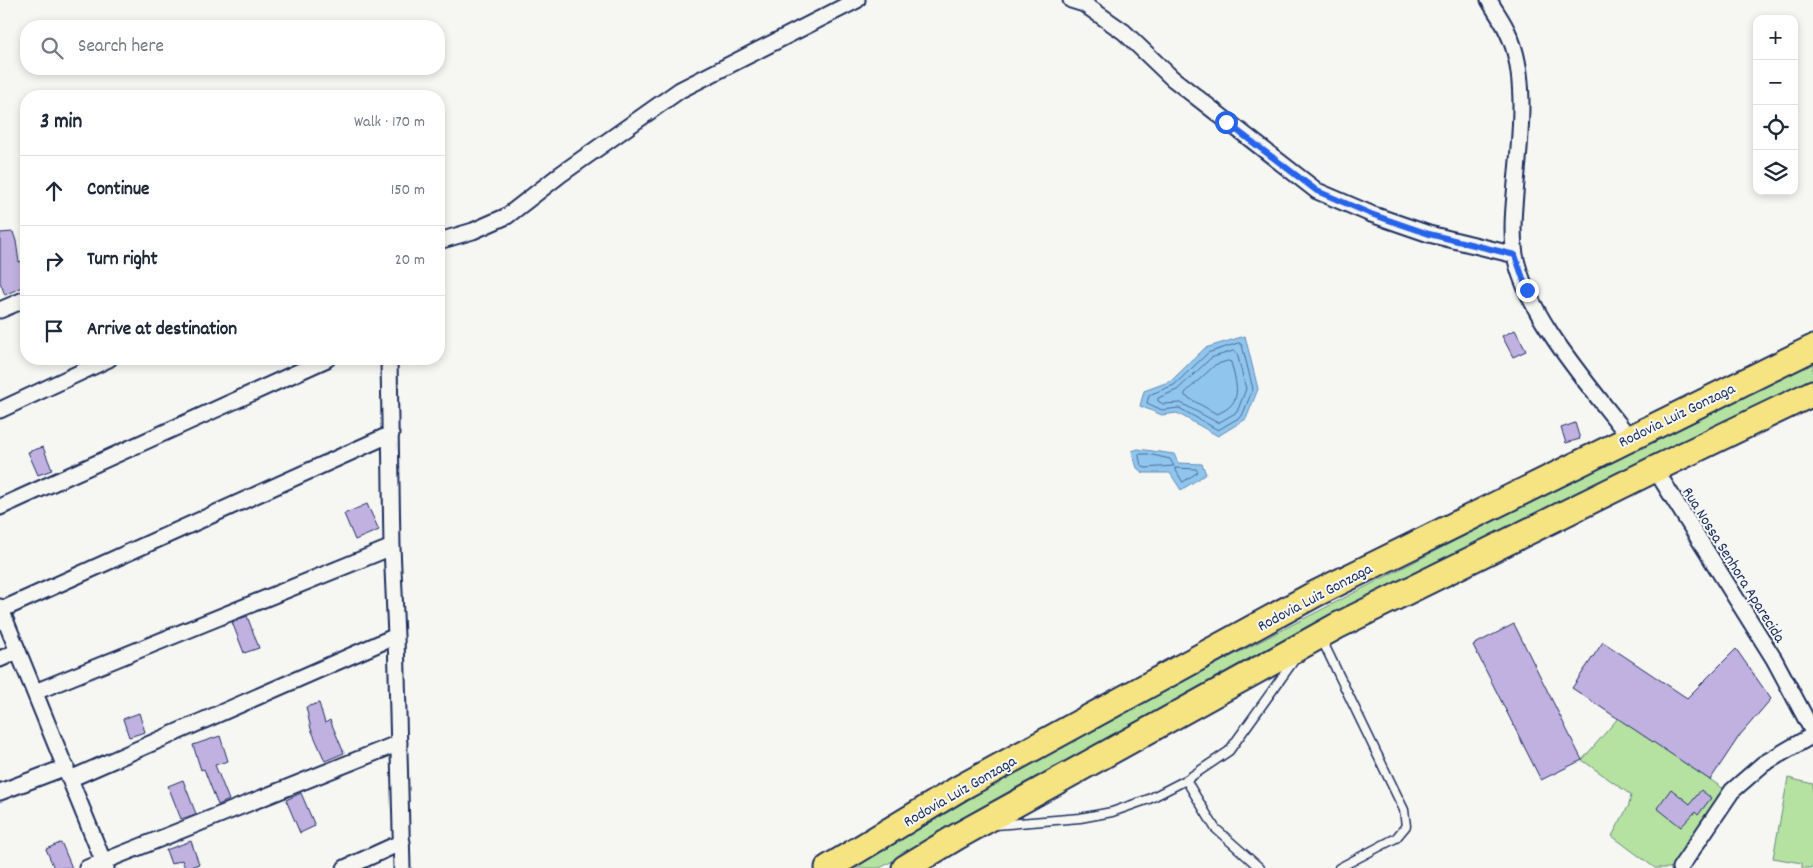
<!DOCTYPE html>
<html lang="en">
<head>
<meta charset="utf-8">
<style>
  :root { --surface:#fff; --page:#f6f6f7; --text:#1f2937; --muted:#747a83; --line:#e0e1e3 }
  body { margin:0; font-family:Dekko,sans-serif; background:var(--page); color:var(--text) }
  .controls { position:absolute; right:15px; top:15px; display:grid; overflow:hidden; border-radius:10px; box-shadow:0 2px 8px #0003 }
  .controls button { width:45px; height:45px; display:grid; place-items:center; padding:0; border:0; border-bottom:1px solid var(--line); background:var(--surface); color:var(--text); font:25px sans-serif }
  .stop { position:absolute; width:15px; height:15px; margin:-11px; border:4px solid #2563eb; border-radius:50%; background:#fff }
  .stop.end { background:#2563eb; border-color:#fff; box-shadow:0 1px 5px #0008 }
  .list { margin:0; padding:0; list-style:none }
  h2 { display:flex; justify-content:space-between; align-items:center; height:65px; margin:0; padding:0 20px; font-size:21px }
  h2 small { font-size:16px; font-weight:400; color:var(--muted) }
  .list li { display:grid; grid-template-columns:32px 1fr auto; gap:15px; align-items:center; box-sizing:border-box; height:70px; padding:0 20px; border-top:1px solid var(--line) }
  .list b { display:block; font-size:19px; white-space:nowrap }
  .list em { font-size:16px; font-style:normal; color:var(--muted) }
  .icon { flex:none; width:28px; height:28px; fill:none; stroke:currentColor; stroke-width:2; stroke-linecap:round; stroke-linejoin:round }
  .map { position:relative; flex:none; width:1813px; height:868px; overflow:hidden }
  .search { position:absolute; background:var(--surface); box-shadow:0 2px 8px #0003; left:20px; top:20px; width:425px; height:55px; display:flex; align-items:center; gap:12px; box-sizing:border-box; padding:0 18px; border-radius:20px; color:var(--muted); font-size:19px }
  .panel { position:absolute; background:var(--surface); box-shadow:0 2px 8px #0003; left:20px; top:90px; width:425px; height:275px; border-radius:20px }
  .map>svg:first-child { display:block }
  .green { fill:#b5e2a0; stroke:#68887f }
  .water { fill:#90c6ee; stroke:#618ab4 }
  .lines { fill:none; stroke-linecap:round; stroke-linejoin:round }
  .shore { stroke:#4a6b98; stroke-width:1 }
  .building { fill:#c1b1e1; stroke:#1b2f5e }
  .service-casing { stroke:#1b2f5e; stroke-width:11 }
  .minor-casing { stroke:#1b2f5e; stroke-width:19 }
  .trunk-casing { stroke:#1b2f5e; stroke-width:29 }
  .service { stroke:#f6f6f2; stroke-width:8 }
  .minor { stroke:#f6f6f2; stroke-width:15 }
  .trunk { stroke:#f6e381; stroke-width:25 }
  .route { stroke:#2563eb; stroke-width:6 }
  .labels { text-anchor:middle; stroke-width:4; stroke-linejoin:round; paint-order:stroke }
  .street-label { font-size:16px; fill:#1b2f5e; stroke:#f6f6f2 }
</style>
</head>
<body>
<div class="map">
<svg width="1813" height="868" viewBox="0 0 1813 868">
  <rect width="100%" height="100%" fill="#f6f6f2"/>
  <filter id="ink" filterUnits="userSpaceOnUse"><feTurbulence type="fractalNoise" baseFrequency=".02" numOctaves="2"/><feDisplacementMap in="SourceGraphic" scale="10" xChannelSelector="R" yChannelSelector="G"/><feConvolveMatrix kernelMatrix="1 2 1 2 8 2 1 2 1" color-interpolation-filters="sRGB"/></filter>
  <g filter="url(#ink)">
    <path class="green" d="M1813,356v25l-609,306 -324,181h-26l211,-126z
      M1619,717l108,74 -56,77h-16l-43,-32 17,-31 2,-10 -49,-35z
      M1788,778l25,6v84h-11v-5l-29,-5z"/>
    <path class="water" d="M1245,336l13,53 -12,30 -28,17 -41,-23 -15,2 -22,-9 4,-15 27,-10 34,-33z
      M1138,449l36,5 4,9 24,1 4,10 -25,16 -11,-17h-27l-6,-5 -5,-17z"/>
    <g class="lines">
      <path class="shore" d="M1239,343l3,2 11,44 -11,27 -24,14 -39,-22 -17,2 -15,-7 2,-8 25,-10 34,-32z
        M1234,351l3,2 9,36 -9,23 -19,11 -37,-20 -18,1 -5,-3v-3l19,-8 34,-32z
        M1228,361l3,1c5,22 14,41 -14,52l-32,-18v-3l30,-28z
        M1139,454h9l22,5 4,7 -29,2 -4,-3z
        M1175,468l21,1 2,3 -15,10z"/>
    </g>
    <path class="building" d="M13,232l3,9 3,21 7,-3v26l-21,10 -5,-13v-49z
      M1515,330l11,21 -13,6 -11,-21z
      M1575,423l5,16 -14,4 -5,-15z
      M43,447l9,23 -14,5 -10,-23z
      M367,504l12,26 -24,10 -11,-26z
      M247,616l12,32 -15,5 -12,-31z
      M1514,624l68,136 -41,20 -68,-135z
      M1603,642l84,56 49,-49 35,50 -31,36 -30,45 -138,-92z
      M319,703l6,20 5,-3 14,33 -19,8 -14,-32 -5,-22z
      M139,713l6,19 -16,5 -6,-18z
      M220,736l8,25 -13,4 14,35 -11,5 -14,-36 -3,1 -8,-25z
      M183,780l13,34 -15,5 -13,-33z
      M1671,789l19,15 11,-14 10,8 -13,17 -3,-3 -14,15 -24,-19z
      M301,793l14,33 -15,7 -14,-33z
      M191,841l8,23 -12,4h-2l-3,-8 -11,4 -5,-14z
      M60,843l2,1 10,24h-18l-8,-19z"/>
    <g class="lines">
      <defs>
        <path id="service" d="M1321,638l83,172 2,16 -10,12 -57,30
          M1186,780l29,48 45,40
          M996,825l84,-7 32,-6 37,-13 37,-19 43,-29 66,-92"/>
        <path id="minor" d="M1071,0l13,4 40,28 48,46 145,113 54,23 58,20 86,21
          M1489,0c6,11 14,21 19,33 20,41 12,105 8,150 -2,23 -5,48 -1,72 12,62 76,132 114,182
          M439,241l34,-10 34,-15 54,-42 119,-84 177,-90
          M0,310l26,-11
          M389,359l3,188 4,89 6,232
          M0,410l109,-51
          M1655,469l119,190 39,73
          M0,507l327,-148
          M0,607l106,261
          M1,610l390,-176
          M0,659l18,-8
          M35,692l357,-145
          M70,779l326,-143
          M0,792l66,-25
          M87,868l312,-125
          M345,868l57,-26
          M1680,868l52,-77 31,-27 50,-29"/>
        <path id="trunk" d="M828,868l132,-80 355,-194 498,-246
          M905,868l53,-32 379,-210 318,-157 158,-76"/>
      </defs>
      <use href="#service" class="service-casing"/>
      <use href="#minor" class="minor-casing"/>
      <use href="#trunk" class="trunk-casing"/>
      <use href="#service" class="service"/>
      <use href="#minor" class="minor"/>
      <use href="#trunk" class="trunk"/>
    </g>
  </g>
  <g class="lines" filter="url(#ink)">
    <path class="route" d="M1226,122l91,69 54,23 58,20 86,21 12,35"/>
  </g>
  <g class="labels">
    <g class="street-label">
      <text transform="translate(1676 414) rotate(-26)" y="6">Rodovia Luiz Gonzaga</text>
      <text transform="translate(1735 564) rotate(58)" y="6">Rua Nossa Senhora Aparecida</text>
      <text transform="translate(1314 596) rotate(-28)" y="6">Rodovia Luiz Gonzaga</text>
      <text transform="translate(959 790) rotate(-30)" y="6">Rodovia Luiz Gonzaga</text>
    </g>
  </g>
</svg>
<div class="controls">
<button>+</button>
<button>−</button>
<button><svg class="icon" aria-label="locate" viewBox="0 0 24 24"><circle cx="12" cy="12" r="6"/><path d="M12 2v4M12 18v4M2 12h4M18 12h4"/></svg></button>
<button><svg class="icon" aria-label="layers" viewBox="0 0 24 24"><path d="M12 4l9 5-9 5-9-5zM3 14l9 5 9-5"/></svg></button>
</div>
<div class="stop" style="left:1226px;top:122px"></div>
<div class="stop end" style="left:1527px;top:290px"></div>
<div class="search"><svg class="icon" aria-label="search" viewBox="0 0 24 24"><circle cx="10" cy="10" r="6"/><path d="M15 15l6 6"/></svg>Search here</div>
<section class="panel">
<h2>3 min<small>Walk · 170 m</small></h2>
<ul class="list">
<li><svg class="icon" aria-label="ahead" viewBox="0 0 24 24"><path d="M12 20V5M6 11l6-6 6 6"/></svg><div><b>Continue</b></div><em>150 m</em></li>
<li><svg class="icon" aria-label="right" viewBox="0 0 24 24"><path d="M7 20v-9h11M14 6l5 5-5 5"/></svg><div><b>Turn right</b></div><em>20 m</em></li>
<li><svg class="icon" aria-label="arrive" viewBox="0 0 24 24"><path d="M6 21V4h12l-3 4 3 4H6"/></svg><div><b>Arrive at destination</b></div></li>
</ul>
</section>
</div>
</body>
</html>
